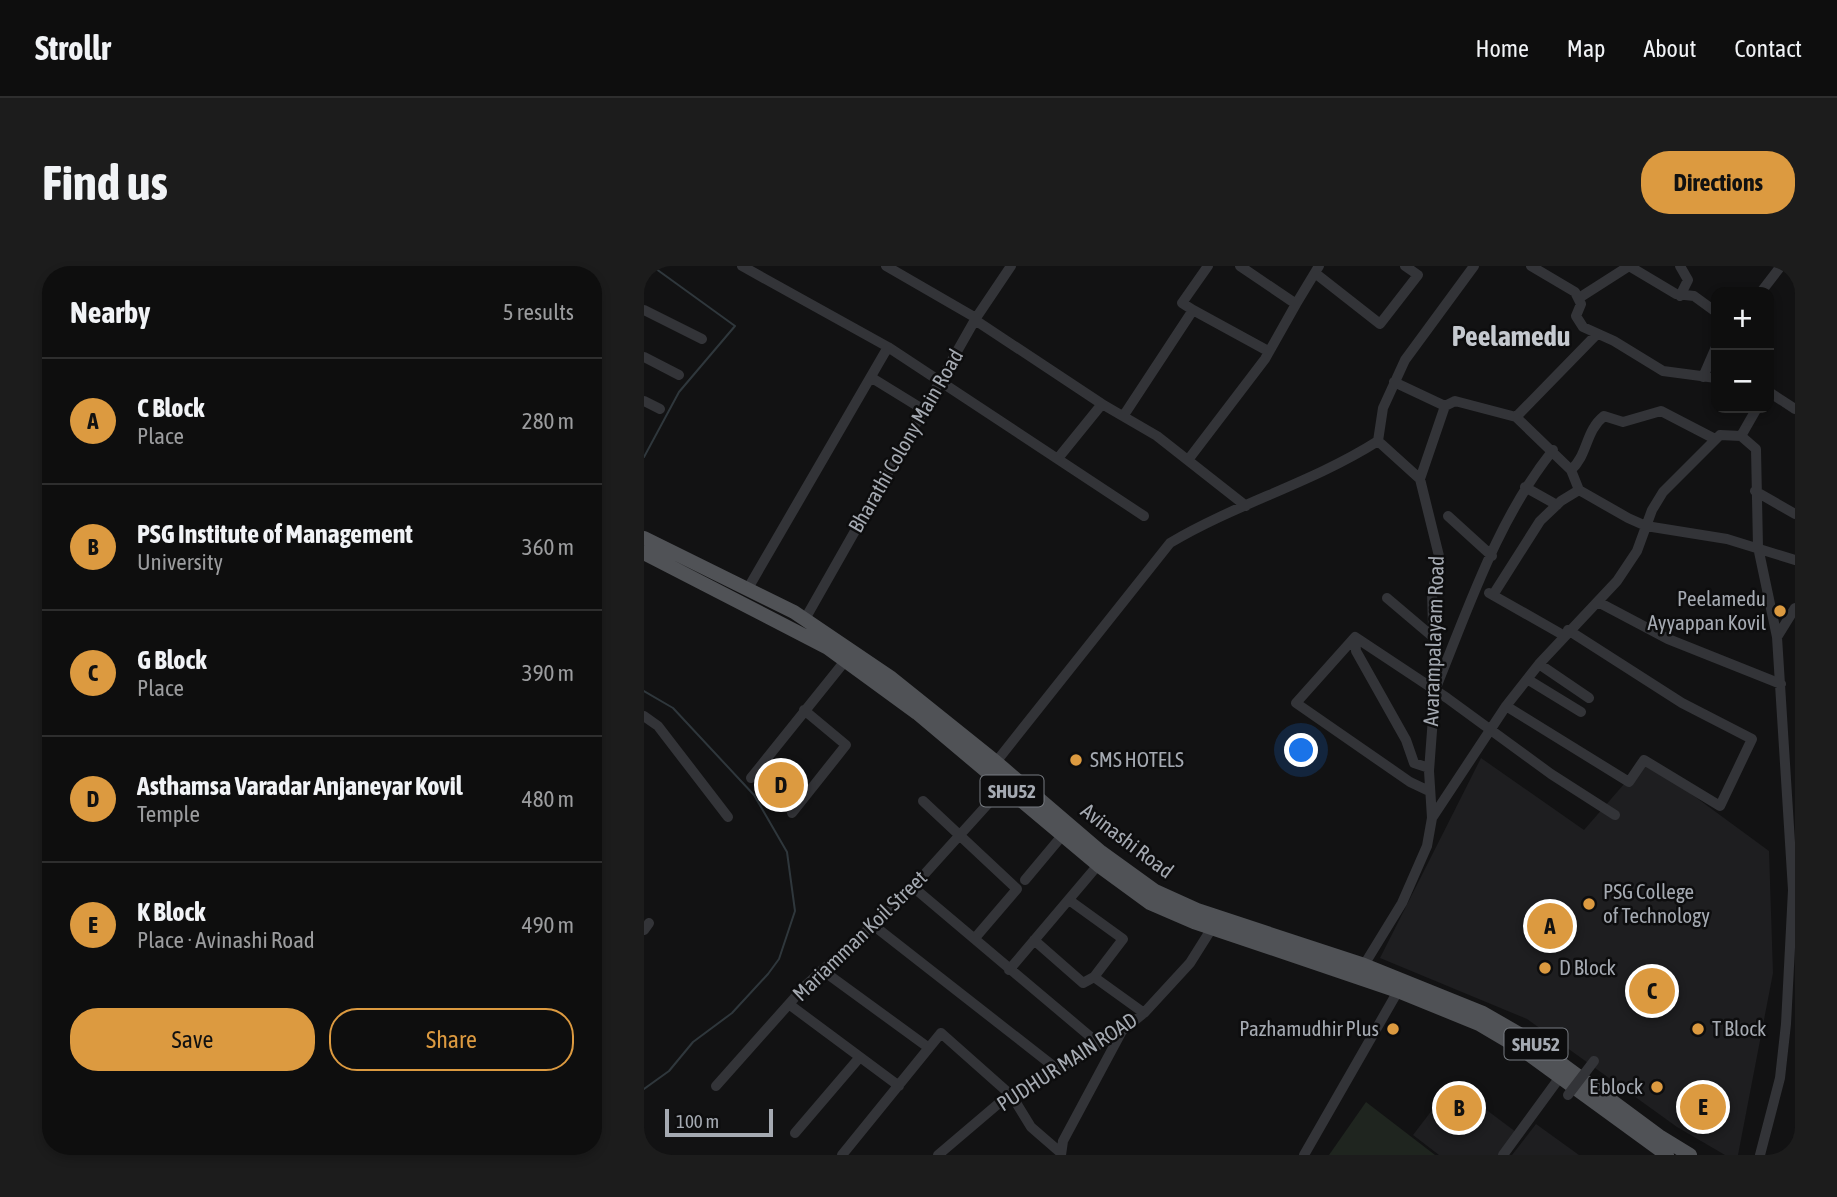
<!DOCTYPE html>
<html lang="en">
<head>
<meta charset="utf-8">
<style>
  :root { --surface:#0e0e0e; --page:#1c1c1c; --text:#f1f3f6; --muted:#9b9c9e; --line:#2e2e2e; --accent:#dc9a40 }
  body { margin:0; font-family:"Asap Condensed",sans-serif; background:var(--page); color:var(--text) }
  .controls { position:absolute; right:21px; top:21px; display:grid; overflow:hidden; border-radius:14px; box-shadow:0 4px 10px #0003 }
  .controls button { width:63px; height:63px; display:grid; place-items:center; padding:0; border:0; border-bottom:2px solid var(--line); background:var(--surface); color:var(--text); font:35px sans-serif }
  .scale { position:absolute; left:21px; bottom:18px; width:108px; box-sizing:border-box; padding-left:7px; border:4px solid #a5aab2; border-top:0; font-size:19px; line-height:24px; white-space:nowrap; color:#a5aab2; -webkit-text-stroke:5px #0d0d0e; paint-order:stroke }
  .you { position:absolute; left:658px; top:485px; width:24px; height:24px; margin:-18px; border:5px solid #fff; border-radius:50%; background:#1a73e8; box-shadow:0 0 0 10px #1a73e833 }
  .badge { display:grid; place-items:center; width:46px; height:46px; border-radius:50%; background:var(--accent); color:#111; font-size:23px; font-weight:700 }
  .pin { position:absolute; translate:-50% -50%; border:4px solid #fff; box-shadow:0 2px 7px #0006 }
  .list { margin:0; padding:0; list-style:none }
  h2 { display:flex; justify-content:space-between; align-items:center; height:91px; margin:0; padding:0 28px; font-size:30px }
  h2 small { font-size:23px; font-weight:400; color:var(--muted) }
  .list li { display:grid; grid-template-columns:46px 1fr auto; gap:21px; align-items:center; box-sizing:border-box; height:126px; padding:0 28px; border-top:2px solid var(--line) }
  .list b { display:block; font-size:26px; white-space:nowrap }
  .list p { margin:0; font-size:23px; white-space:nowrap; color:var(--muted) }
  .list em { font-size:23px; font-style:normal; color:var(--muted) }
  .actions { display:flex; gap:14px; padding:21px 28px }
  .actions a { flex:1; padding:16px 0; border:2px solid var(--accent); border-radius:28px; text-align:center; font-size:24px; color:var(--accent) }
  .actions .main { background:var(--accent); color:#111 }
  .map { position:relative; flex:none; width:1151px; height:889px; overflow:hidden; border-radius:28px }
  header { display:flex; align-items:center; gap:42px; box-sizing:border-box; height:98px; padding:0 35px; background:var(--surface); border-bottom:2px solid var(--line) }
  header strong { font-size:33px }
  nav { display:flex; gap:38px; margin-inline-start:auto; font-size:24px }
  .intro { display:flex; align-items:center; justify-content:space-between; box-sizing:border-box; height:168px; padding:0 42px }
  h1 { margin:0; font-size:49px }
  .button { padding:18px 32px; border-radius:28px; background:var(--accent); color:#111; font-size:24px; font-weight:700 }
  main { display:flex; gap:42px; padding:0 42px }
  aside { flex:1; background:var(--surface); border-radius:28px; box-shadow:0 4px 10px #0003 }
  .map>svg:first-child { display:block }
  .built { fill:#1e1e20 }
  .green { fill:#1f251f }
  .lines { fill:none; stroke-linecap:round; stroke-linejoin:round }
  .stream { stroke:#2f373c; stroke-width:2 }
  .minor { stroke:#333438; stroke-width:10 }
  .major { stroke:#505256; stroke-width:14 }
  .minor-bridge { stroke:#333438; stroke-width:10 }
  .poi-dot { fill:#dc9a40; stroke:#0d0d0e; stroke-width:2.5 }
  .labels { text-anchor:middle; stroke-width:5; stroke-linejoin:round; paint-order:stroke }
  .shield { fill:#0d0d0e; stroke:#777b81; stroke-width:2 }
  .shield-label { font-size:19px; font-weight:bold; fill:#a5aab2 }
  .street-label { font-size:21px; fill:#a5aab2; stroke:#0d0d0e }
  .poi-label { font-size:21px; fill:#a5aab2; stroke:#0d0d0e; text-anchor:start }
  .district-label { font-size:28px; font-weight:bold; fill:#c5c9cf; stroke:#0d0d0e }
</style>
</head>
<body>
<header>
<strong>Strollr</strong>
<nav><a>Home</a><a>Map</a><a>About</a><a>Contact</a></nav>
</header>
<div class="intro"><h1>Find us</h1><a class="button">Directions</a></div>
<main>
<aside>
<h2>Nearby<small>5 results</small></h2>
<ul class="list">
<li><span class="badge">A</span><div><b>C Block</b><p>Place</p></div><em>280 m</em></li>
<li><span class="badge">B</span><div><b>PSG Institute of Management</b><p>University</p></div><em>360 m</em></li>
<li><span class="badge">C</span><div><b>G Block</b><p>Place</p></div><em>390 m</em></li>
<li><span class="badge">D</span><div><b>Asthamsa Varadar Anjaneyar Kovil</b><p>Temple</p></div><em>480 m</em></li>
<li><span class="badge">E</span><div><b>K Block</b><p>Place · Avinashi Road</p></div><em>490 m</em></li>
</ul>
<div class="actions"><a class="main">Save</a><a>Share</a></div>
</aside>
<div class="map">
<svg width="1151" height="889" viewBox="0 0 1151 889">
  <rect width="100%" height="100%" fill="#121213"/>
  <path class="built" d="M837,492l103,72 61,-70 124,91 4,122 -35,182h-13l-48,-28 -150,-108 -147,-61z
    M808,818l64,48 -18,23h-59l-26,-20z
    M892,858l43,31h-67z"/>
  <path class="green" d="M722,836l69,53h-106z"/>
  <g class="lines">
    <path class="stream" d="M0,191l35,-65 56,-66 -83,-60
      M0,425l29,17 81,87 33,57 8,59 -16,48 -11,15 -36,39 -39,29 -24,29 -25,18"/>
    <path class="minor" d="M98,0l146,81 256,169
      M242,0l90,52
      M596,0l56,38 23,-38
      M887,0l44,26 6,12 -5,12 7,11 31,14 49,30 53,7
      M985,0l47,28 18,2 22,16
      M1036,0l8,14 -8,16
      M671,7l65,51 38,-49 -13,-9
      M1117,26l20,-26
      M935,32l50,-32
      M0,44l58,29
      M549,44l-11,-7 26,-37
      M331,54l127,84 55,32 89,70
      M0,91l35,18
      M1059,111l13,-30
      M228,112l52,32
      M750,116l51,24 10,-5 61,16 55,53 8,20 49,28 18,8 81,13 68,21
      M1125,126l26,17
      M0,135l16,8
      M480,149l69,-105 75,41
      M872,151l81,-83
      M1097,170l16,-28
      M415,191l43,-53
      M544,194l77,-101 31,-55
      M927,204c17,-15 14,-39 33,-54l19,6 38,-11 54,28
      M776,213l25,-73
      M881,221l32,18
      M1111,225l40,23
      M804,250l44,40
      M103,324l141,-243
      M845,327l74,42
      M849,329l47,-74 21,-20 18,-11
      M743,332l46,39
      M954,336l70,37 113,45
      M161,353l171,-301 35,-52
      M711,371l1,14 50,89 8,23 15,5
      M1133,371l18,-29
      M895,398l50,34
      M883,413l54,33
      M793,419c33,-81 61,-166 116,-235
      M862,440l123,76 15,-22 76,46 32,-67 -70,-36 -114,-73
      M0,450l14,10 70,91
      M352,496l174,-219c67,-40 140,-59 208,-102
      M107,512l94,-117
      M785,525l-19,-9 -114,-79 59,-66 92,61 104,76 64,41
      M279,535l94,88 -42,49
      M148,547l54,-68 -42,-35
      M788,552l74,-112 33,-42 78,-83 20,-30 15,-41 11,-18 57,-57 21,1 15,13 2,98 19,90 16,253 -7,134 -6,54 -20,77
      M381,614l41,-49
      M269,621l186,157
      M425,634l54,39 -29,38
      M229,659l184,144
      M0,664l5,-7
      M390,674l49,43 11,-6 50,36
      M720,699l38,-62 25,-57 5,-28 -3,-47 6,-80 -3,-98 8,-33 -20,-81 -42,-38 5,-33 22,-48 69,-94
      M178,704l107,78
      M365,704l89,-105
      M146,739l109,81
      M72,820l89,-100 97,-87 103,-114
      M151,867l65,-76
      M198,889l99,-122 71,63 19,31 30,26
      M294,889l60,-51 124,-73 22,-18 46,-50 22,-35
      M417,889l2,-14 59,-110
      M660,889l94,-164
      M859,889l57,-78"/>
    <path class="major" d="M0,272l150,74 96,65 106,85 105,90 54,39 42,19 167,55 119,48 45,26 131,97 31,19
      M0,287l184,95 89,65 181,152 52,38 44,19 204,69 81,33 44,26 144,105"/>
    <path class="minor-bridge" d="M924,829l26,-34"/>
  </g>
  <g class="poi-dot">
    <circle cx="1136" cy="345" r="7"/>
    <circle cx="432" cy="494" r="7"/>
    <circle cx="945" cy="638" r="7"/>
    <circle cx="901" cy="702" r="7"/>
    <circle cx="749" cy="763" r="7"/>
    <circle cx="1054" cy="763" r="7"/>
    <circle cx="1013" cy="821" r="7"/>
  </g>
  <g class="labels">
    <g class="shield">
      <rect x="336.5" y="509.5" width="63" height="31" rx="5"/>
      <rect x="860.5" y="762.5" width="63" height="31" rx="5"/>
    </g>
    <g class="shield-label">
      <text x="368" y="532">SHU52</text>
      <text x="892" y="785">SHU52</text>
    </g>
    <g class="street-label">
      <text transform="translate(262 175) rotate(-60)" y="7">Bharathi Colony Main Road</text>
      <text transform="translate(790 375) rotate(-88)" y="7">Avarampalayam Road</text>
      <text transform="translate(483 575) rotate(37)" y="7">Avinashi Road</text>
      <text transform="translate(216 670) rotate(-44)" y="7">Mariamman Koil Street</text>
      <text transform="translate(423 796) rotate(-33)" y="7">PUDHUR MAIN ROAD</text>
    </g>
    <g class="poi-label">
      <text x="1122" y="340" text-anchor="end">Peelamedu<tspan x="1122" dy="24">Ayyappan Kovil</tspan></text>
      <text x="446" y="501">SMS HOTELS</text>
      <text x="959" y="633">PSG College<tspan x="959" dy="24">of Technology</tspan></text>
      <text x="915" y="709">D Block</text>
      <text x="735" y="770" text-anchor="end">Pazhamudhir Plus</text>
      <text x="1068" y="770">T Block</text>
      <text x="999" y="828" text-anchor="end">E block</text>
    </g>
    <g class="district-label">
      <text x="867" y="80">Peelamedu</text>
    </g>
  </g>
</svg>
<div class="controls">
<button>+</button>
<button>−</button>
</div>
<div class="scale">100 m</div>
<div class="you"></div>
<div class="pin badge" style="left:906px;top:660px">A</div>
<div class="pin badge" style="left:815px;top:842px">B</div>
<div class="pin badge" style="left:1008px;top:725px">C</div>
<div class="pin badge" style="left:137px;top:519px">D</div>
<div class="pin badge" style="left:1059px;top:841px">E</div>
</div>
</main>
</body>
</html>
